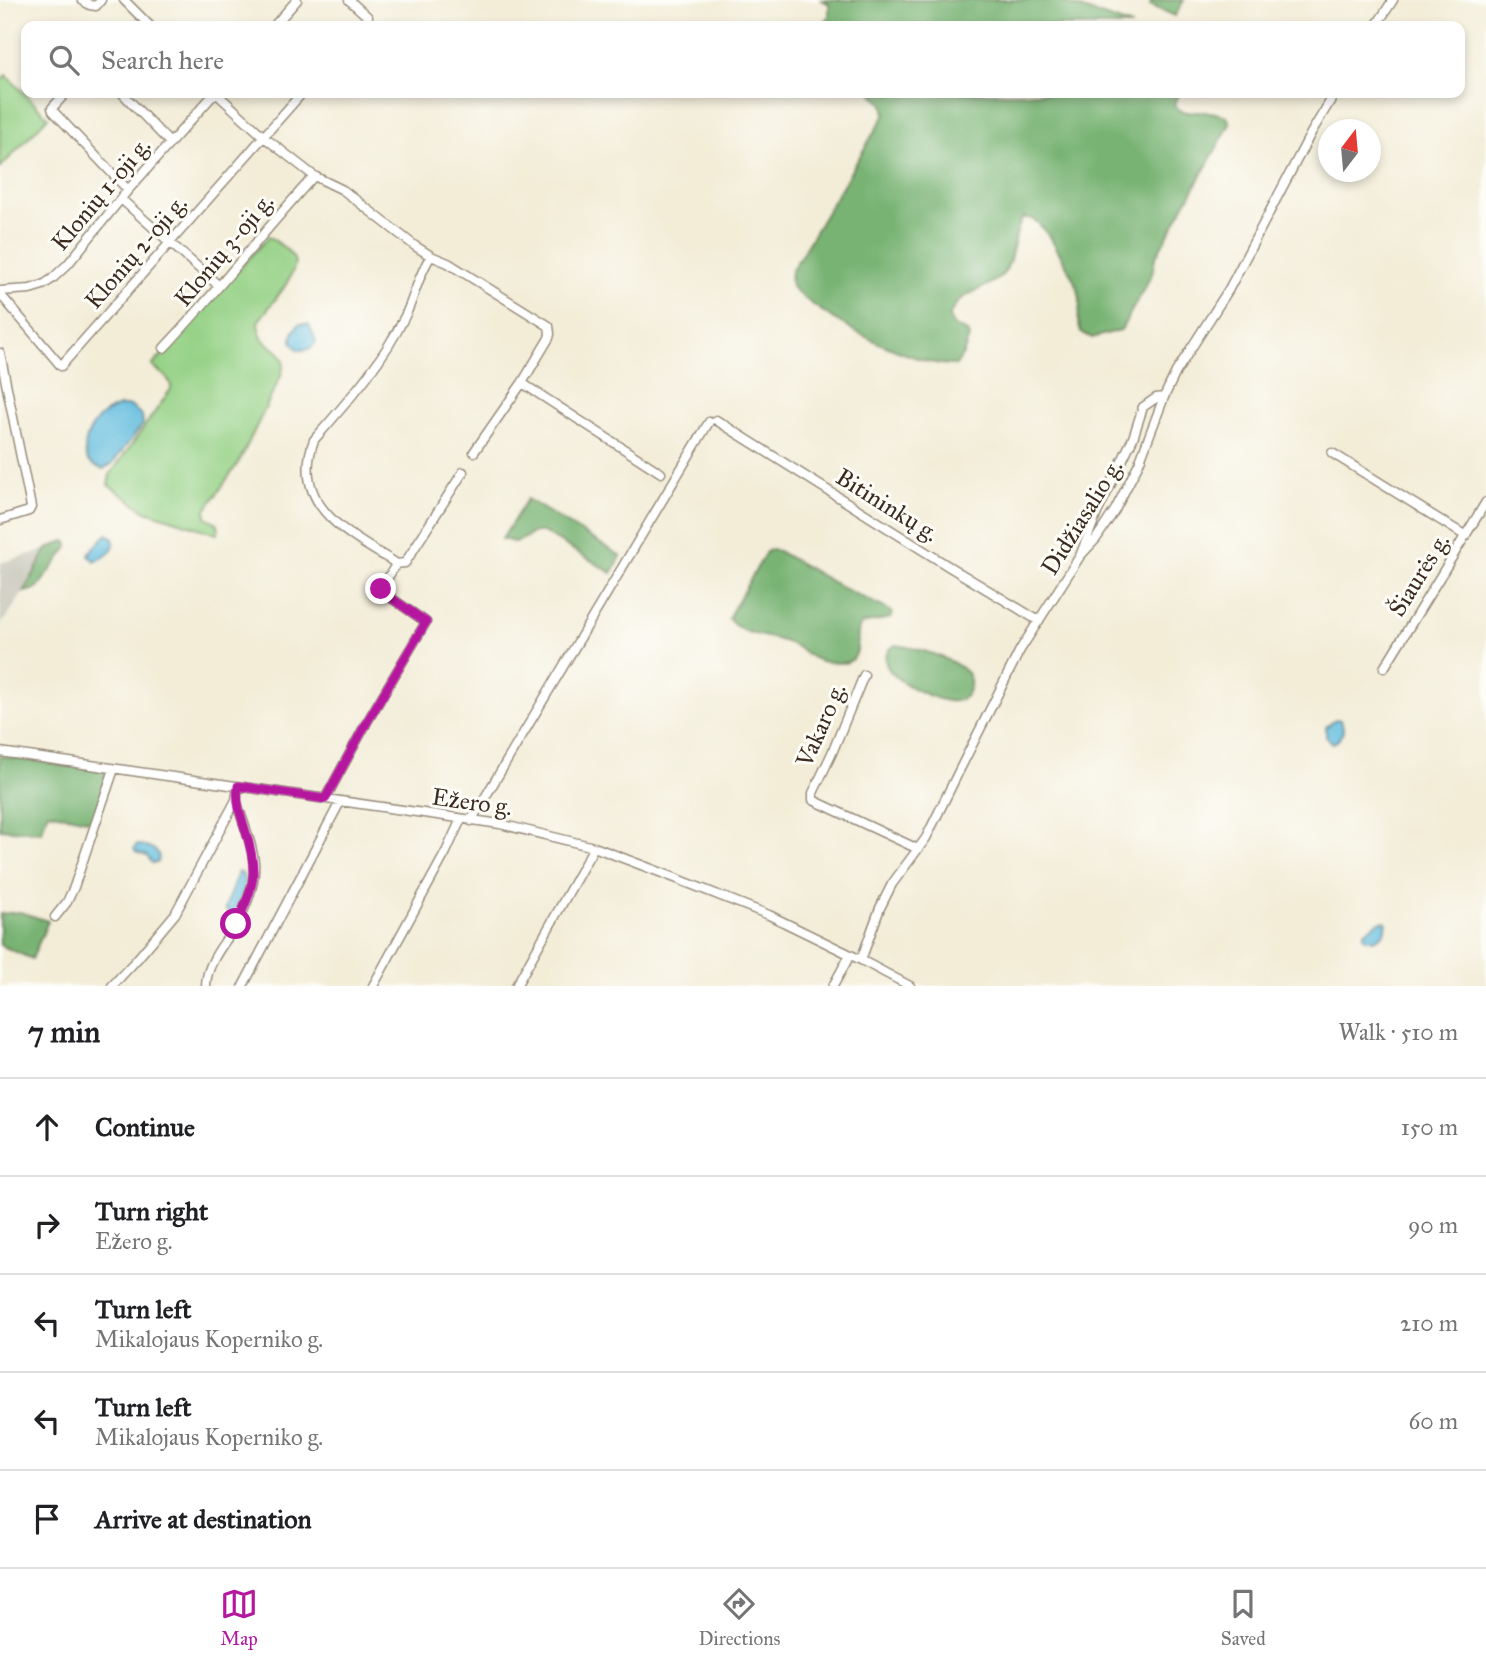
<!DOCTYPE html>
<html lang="en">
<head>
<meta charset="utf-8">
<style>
  :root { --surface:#fff; --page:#f6f6f6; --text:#202124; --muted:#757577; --line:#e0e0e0; --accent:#b5179e }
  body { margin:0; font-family:"IM FELL Great Primer",serif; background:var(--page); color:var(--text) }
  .compass { position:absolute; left:1318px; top:119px; width:63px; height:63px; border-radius:50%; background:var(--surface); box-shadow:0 4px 10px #0003; rotate:16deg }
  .stop { position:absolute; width:21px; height:21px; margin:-16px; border:5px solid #b5179e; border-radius:50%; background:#fff }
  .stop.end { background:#b5179e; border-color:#fff; box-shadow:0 2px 7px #0008 }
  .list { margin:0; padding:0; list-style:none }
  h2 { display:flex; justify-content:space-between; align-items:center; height:91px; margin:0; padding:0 28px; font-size:30px }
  h2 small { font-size:23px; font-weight:400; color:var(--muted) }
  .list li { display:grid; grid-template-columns:46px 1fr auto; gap:21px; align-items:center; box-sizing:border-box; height:98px; padding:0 28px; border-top:2px solid var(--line) }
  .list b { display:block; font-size:26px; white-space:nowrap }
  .list p { margin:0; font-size:23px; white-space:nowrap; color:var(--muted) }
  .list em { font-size:23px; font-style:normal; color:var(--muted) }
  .icon { flex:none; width:38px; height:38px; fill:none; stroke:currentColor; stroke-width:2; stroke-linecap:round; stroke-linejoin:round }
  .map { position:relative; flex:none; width:1486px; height:986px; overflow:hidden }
  .search { position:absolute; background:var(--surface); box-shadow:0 4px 10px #0003; left:21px; right:21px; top:21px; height:77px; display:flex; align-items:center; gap:18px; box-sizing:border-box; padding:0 24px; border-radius:14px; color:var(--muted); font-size:26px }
  .sheet { height:581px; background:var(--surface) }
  nav { display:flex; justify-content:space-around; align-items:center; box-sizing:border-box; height:98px; border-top:2px solid var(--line); background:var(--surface); font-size:19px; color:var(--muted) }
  nav a { display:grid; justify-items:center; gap:4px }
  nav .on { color:var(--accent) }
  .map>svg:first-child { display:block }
  .industrial { fill:#c6c5b8 }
  .green { fill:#95d186; stroke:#687e52; stroke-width:2 }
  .forest { fill:#78b373; stroke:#5a6e48; stroke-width:2 }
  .water { fill:#60bcde; stroke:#4e737e; stroke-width:2 }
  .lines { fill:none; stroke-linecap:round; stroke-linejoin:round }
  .minor-casing { stroke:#978c7b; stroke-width:11 }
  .minor { stroke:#fff; stroke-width:8 }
  .route { stroke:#b5179e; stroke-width:9 }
  .labels { text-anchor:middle; stroke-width:6; stroke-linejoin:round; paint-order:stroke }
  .street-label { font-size:24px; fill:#3b2a1e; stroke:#fdfcf7 }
</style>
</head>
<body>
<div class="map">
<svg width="1486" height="986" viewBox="0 0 1486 986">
  <rect width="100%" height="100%" fill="#fdfcf7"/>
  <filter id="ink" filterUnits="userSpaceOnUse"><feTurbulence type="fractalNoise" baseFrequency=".0143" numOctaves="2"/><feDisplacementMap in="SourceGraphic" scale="14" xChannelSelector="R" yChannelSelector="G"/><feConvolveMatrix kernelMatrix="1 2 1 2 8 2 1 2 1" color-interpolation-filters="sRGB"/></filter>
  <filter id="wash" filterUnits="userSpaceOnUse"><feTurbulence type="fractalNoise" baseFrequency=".00686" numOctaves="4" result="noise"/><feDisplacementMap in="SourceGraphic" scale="28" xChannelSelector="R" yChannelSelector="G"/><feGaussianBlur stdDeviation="1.57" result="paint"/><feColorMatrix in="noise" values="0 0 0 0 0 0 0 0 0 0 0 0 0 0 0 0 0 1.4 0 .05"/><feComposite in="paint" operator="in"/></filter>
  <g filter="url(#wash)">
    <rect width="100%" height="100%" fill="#f3edd8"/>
    <path class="industrial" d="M47,549l-23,43 -24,34v-63z"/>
    <path class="green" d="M6,75l42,42 -48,51v-87z
      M269,236c7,6 21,14 25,23 6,14 -28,51 -36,63 1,27 19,21 25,37 2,5 -1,12 -2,17l-41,84 -34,50v7l11,6 2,6 -2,5 -71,-23 -38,-26 2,-10 61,-86c1,-11 -11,-16 -19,-23z"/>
    <path class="forest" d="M822,0h235l75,26h-311l8,-10v-12z
      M1152,0h32l-9,16 -25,-11z
      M872,93h307l-5,11 3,5 9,3h25l16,4 3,8 -75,134 -3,16 -31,56 -29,8 -11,-6c-5,-16 -1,-17 -1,-32 0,-14 -33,-73 -46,-80 -1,-1 -9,-2 -11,-3 -10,16 -10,46 -20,57 -18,19 -44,15 -54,43l4,8 14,7 2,5 -6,17 -7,11c-11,0 -23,-2 -33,-5 -38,-12 -76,-31 -108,-54 -7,-5 -17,-11 -22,-18 -3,-5 -3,-10 -2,-16l94,-158 -2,-10z
      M527,499l94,57 -9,17 -69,-41c-14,-2 -17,9 -29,10 -2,0 -9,-3 -12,-3z
      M64,541l3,1 1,5 -30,40 -5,3 -9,2 23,-43z
      M770,550l8,1 65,37 44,21 5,4 -1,5 -30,6c-8,10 3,31 -13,38 -6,2 -20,0 -27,-1 -12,-3 -18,-11 -28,-16 -17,-10 -53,-8 -64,-26l2,-6 35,-61z
      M895,645c20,2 58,13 71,27 9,9 3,28 -11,29 -4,1 -12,-1 -16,-2 -18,-5 -76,-31 -44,-54z
      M0,756l109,15 -16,50 -45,-9 -7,20 -41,-3z
      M20,912l28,9 -16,38 -32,-14v-31z"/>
    <path class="water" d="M299,324h9l2,2 6,15c-3,8 -9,9 -17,9 -11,-7 -8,-17 0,-26z
      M119,406h11l12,9 1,9 -31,40 -9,5c-27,-6 -19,-36 -4,-51 6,-6 13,-9 20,-12z
      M107,534c17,9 0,24 -12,27l-6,-5 1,-4z
      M1336,719l4,1c6,8 2,20 -7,23l-7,-6v-10z
      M136,845c11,0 28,5 21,18h-5l-5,-7 -11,-4 -2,-3z
      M238,872l4,1c6,14 -1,28 -10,40l-4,-1 -3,-3 1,-4z
      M1385,921l2,2c-2,10 -4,14 -14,17l-9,-3v-5l15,-10z"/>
  </g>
  <g filter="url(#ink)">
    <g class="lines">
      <defs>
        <path id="minor" d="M82,0l8,5 6,1 5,-6
          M124,0l26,26
          M349,0l19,17 -8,9
          M274,26l23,-26
          M1376,26l17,-26
          M66,93l-14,15 1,3 75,79
          M122,93l48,50
          M216,93l48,44 50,39 29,14 72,56 16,10 17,7 101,63 1,8 -1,4 -27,45 -48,69
          M121,199l98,87
          M0,291l30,-2 13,-4 9,-6 16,-15 60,-74 87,-97
          M0,294l61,72 241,-273
          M164,348c52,-55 99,-116 150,-172
          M0,353l31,154 -2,4 -29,9
          M522,383l139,90
          M716,420l232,146 91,55
          M1332,453l134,83
          M1080,556l17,-43 36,-75 10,-31 13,-9 8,-1
          M395,564l10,-1 58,-91
          M1384,668l102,-166
          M864,675l-32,78 -19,40v7l105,49
          M0,752l500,72 94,23 76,29 99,39 92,45 49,26
          M325,799l42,-77 59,-100 -45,-31v-2l14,-23 -1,-4c-46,-28 -104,-57 -80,-122 33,-38 69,-78 91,-124 10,-19 13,-42 26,-60
          M471,821l238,-399
          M55,917l12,-15 7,-15 40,-118
          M861,960l19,-52 12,-24 34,-46 32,-65 62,-123 60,-94 16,-17 19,-29 24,-47 25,-66 12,-25 53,-83 82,-156 24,-40
          M112,986l26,-28 37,-44 61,-114 2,-13
          M206,986c0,-19 14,-38 25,-53 13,-20 25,-47 23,-71 -2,-21 -12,-42 -18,-62
          M243,986l97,-184
          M373,986l73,-134 15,-33
          M516,986l78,-139
          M833,986l17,-31"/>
      </defs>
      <use href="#minor" class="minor-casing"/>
      <use href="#minor" class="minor"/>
    </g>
  </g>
  <g class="lines" filter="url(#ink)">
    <path class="route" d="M236,924c20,-39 22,-54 9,-95 -5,-15 -9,-27 -7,-43l87,13 42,-77 59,-100 -45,-31v-2"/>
  </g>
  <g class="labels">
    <g class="street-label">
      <text transform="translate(101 194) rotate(-50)" y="8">Klonių 1-oji g.</text>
      <text transform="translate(224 250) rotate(-50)" y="8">Klonių 3-oji g.</text>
      <text transform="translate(136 252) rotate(-49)" y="8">Klonių 2-oji g.</text>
      <text transform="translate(887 505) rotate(32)" y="8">Bitininkų g.</text>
      <text transform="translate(1082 517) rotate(-58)" y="8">Didžiasalio g.</text>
      <text transform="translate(1419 575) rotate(-58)" y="8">Šiaurės g.</text>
      <text transform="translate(821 725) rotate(-66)" y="8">Vakaro g.</text>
      <text transform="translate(472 802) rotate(8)" y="8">Ežero g.</text>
    </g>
  </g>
</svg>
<svg class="compass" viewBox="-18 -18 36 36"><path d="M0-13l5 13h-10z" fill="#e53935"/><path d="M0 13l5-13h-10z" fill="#757577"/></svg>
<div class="stop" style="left:236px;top:924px"></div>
<div class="stop end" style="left:381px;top:589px"></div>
<div class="search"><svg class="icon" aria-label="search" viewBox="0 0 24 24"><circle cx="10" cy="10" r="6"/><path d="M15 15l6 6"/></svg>Search here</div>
</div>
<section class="sheet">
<h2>7 min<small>Walk · 510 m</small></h2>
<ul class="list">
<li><svg class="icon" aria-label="ahead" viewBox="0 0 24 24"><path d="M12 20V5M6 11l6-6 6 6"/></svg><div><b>Continue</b></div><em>150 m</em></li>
<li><svg class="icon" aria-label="right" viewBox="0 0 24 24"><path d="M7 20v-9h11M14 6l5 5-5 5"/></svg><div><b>Turn right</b><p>Ežero g.</p></div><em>90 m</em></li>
<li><svg class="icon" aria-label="left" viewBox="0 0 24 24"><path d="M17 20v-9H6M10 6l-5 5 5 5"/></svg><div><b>Turn left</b><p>Mikalojaus Koperniko g.</p></div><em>210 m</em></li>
<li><svg class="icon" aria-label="left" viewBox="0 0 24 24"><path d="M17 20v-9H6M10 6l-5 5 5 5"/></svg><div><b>Turn left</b><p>Mikalojaus Koperniko g.</p></div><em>60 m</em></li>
<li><svg class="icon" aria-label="arrive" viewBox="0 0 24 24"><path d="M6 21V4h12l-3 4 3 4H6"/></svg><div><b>Arrive at destination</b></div></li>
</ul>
</section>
<nav>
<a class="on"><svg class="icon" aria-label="map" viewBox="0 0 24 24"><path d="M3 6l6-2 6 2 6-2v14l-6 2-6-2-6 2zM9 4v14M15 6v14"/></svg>Map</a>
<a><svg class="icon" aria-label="directions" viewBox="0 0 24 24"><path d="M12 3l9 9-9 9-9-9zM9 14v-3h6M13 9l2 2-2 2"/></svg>Directions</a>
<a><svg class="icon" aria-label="saved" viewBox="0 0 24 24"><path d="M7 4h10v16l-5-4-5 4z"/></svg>Saved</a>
</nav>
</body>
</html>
